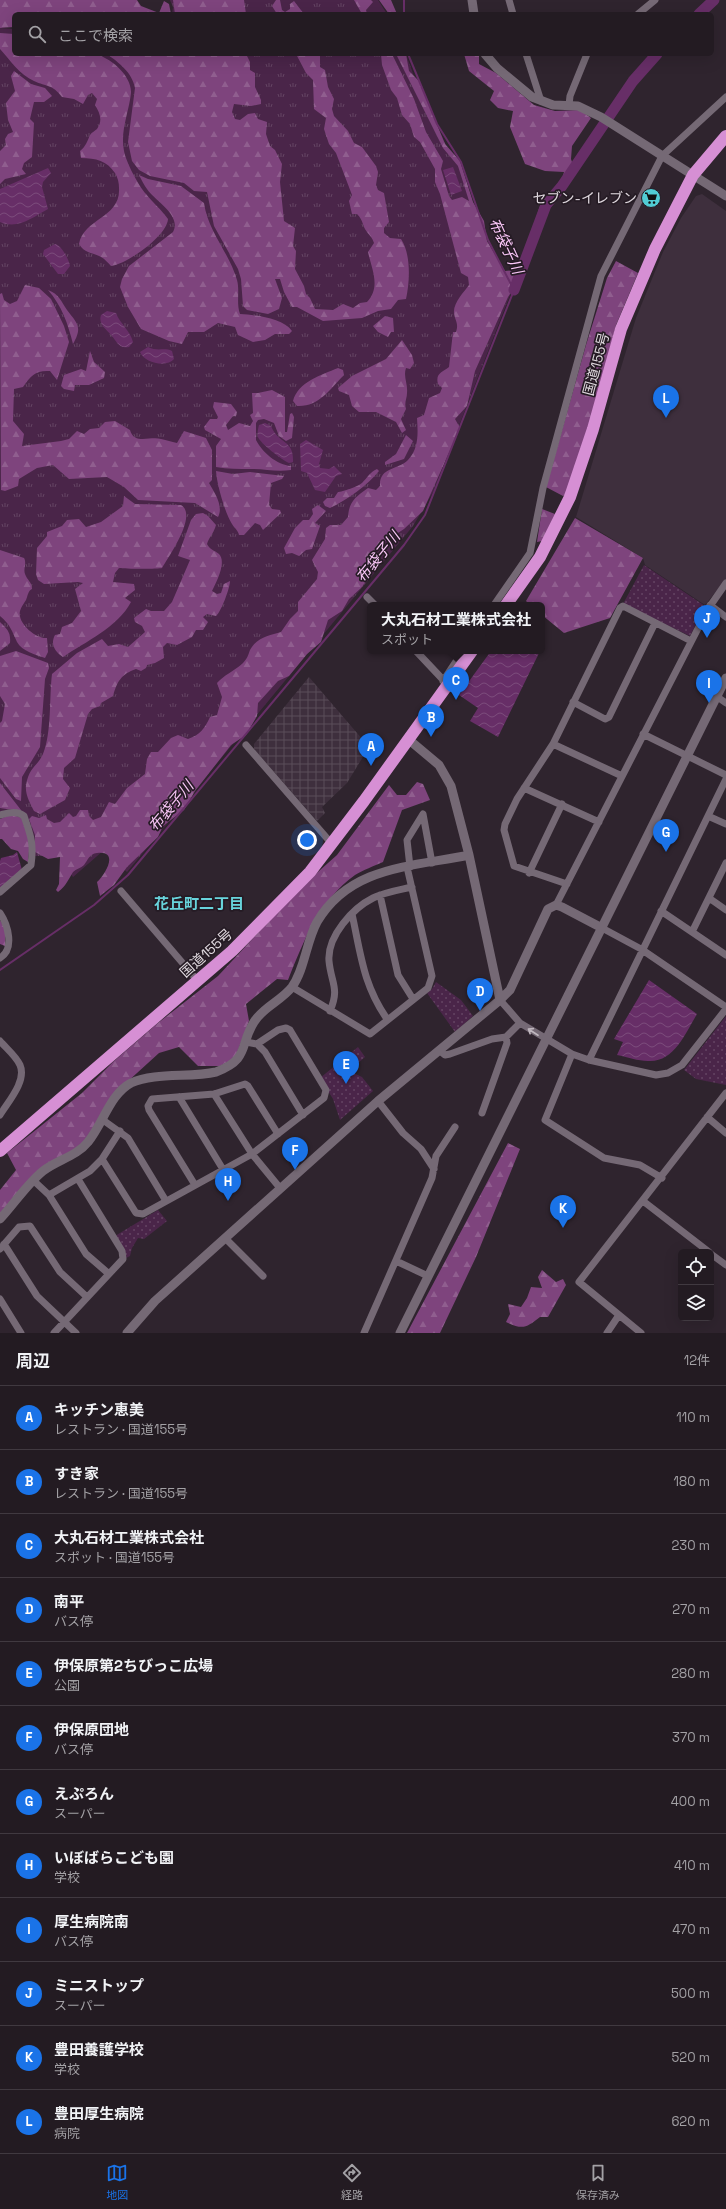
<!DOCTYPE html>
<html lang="ja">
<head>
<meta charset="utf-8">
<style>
  :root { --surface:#231b22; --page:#2f282f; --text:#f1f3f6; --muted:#a3a1a5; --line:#403940; --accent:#1a73e8 }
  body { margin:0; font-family:"Space Grotesk","Noto Sans JP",sans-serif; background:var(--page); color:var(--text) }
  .controls { position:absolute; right:12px; bottom:12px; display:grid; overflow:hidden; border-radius:6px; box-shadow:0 4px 16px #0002 }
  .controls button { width:36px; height:36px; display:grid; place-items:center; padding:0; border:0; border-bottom:1px solid var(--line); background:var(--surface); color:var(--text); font:20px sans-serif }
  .you { position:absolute; left:307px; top:840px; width:14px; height:14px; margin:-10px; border:3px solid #fff; border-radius:50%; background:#1a73e8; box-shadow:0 0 0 6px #1a73e833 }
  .badge { display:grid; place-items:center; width:26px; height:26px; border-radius:50%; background:var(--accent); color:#fff; font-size:13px; font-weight:700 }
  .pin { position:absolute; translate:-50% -33px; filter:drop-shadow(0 1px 2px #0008) }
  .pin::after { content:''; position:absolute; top:21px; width:14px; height:12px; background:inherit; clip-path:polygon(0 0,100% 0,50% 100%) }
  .popup { position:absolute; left:367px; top:602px; width:178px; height:52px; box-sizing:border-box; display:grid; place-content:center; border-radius:6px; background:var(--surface); filter:drop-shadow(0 1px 3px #0005); font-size:13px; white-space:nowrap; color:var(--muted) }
  .popup b { font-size:15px; color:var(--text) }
  .popup::after { content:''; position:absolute; left:50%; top:100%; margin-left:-8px; border:8px solid transparent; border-top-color:var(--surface) }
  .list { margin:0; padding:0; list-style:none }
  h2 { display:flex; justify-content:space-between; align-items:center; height:52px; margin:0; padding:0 16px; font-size:17px }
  h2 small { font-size:13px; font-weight:400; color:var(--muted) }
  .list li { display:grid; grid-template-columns:26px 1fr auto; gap:12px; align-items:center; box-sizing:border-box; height:64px; padding:0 16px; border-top:1px solid var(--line) }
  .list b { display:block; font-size:15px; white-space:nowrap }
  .list p { margin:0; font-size:13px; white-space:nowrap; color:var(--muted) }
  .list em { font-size:13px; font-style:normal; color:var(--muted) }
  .icon { flex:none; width:22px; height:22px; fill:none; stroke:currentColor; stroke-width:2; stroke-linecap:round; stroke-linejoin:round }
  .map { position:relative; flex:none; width:726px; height:1333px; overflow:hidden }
  .search { position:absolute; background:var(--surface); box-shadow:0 4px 16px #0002; left:12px; right:12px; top:12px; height:44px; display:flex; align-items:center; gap:10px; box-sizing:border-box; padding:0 14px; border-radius:6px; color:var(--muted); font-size:15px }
  .sheet { height:820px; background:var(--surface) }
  nav { display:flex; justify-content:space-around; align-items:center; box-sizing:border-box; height:56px; border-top:1px solid var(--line); background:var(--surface); font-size:11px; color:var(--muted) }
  nav a { display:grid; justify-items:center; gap:2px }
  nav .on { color:var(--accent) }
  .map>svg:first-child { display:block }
  .built { fill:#3e2f3d }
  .industrial { fill:url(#industrial-grid) }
  .grass { fill:url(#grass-tufts) }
  .forest { fill:url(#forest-firs) }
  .park { fill:url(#park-dots) }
  .water { fill:url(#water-waves) }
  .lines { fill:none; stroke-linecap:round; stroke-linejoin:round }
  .stream { stroke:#672e67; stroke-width:2 }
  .river { stroke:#672e67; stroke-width:11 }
  .street { stroke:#756975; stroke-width:7 }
  .secondary { stroke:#756975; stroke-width:9 }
  .highway { stroke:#d68fd4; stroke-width:12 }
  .oneway { stroke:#c0b7bf }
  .labels { text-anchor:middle; stroke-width:3.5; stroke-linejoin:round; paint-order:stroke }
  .poi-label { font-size:14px; fill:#e0d9df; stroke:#251b24; text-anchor:end }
  .street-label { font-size:14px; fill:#e0d9df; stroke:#251b24 }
  .water-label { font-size:15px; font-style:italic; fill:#f9c6f7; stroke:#251b24 }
  .neighbourhood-label { font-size:15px; font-weight:bold; fill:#68d4dc; stroke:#251b24 }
</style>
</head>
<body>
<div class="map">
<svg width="726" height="1333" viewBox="0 0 726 1333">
  <defs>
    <pattern id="industrial-grid" width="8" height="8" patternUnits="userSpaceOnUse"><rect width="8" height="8" fill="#3e2f3d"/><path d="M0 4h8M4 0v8" fill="none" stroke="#5a4d59"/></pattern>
    <pattern id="grass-tufts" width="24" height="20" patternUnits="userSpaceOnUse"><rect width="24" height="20" fill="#4a2549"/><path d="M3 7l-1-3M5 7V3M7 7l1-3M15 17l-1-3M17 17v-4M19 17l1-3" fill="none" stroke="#644463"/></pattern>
    <pattern id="forest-firs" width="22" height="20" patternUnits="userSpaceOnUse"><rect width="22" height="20" fill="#7e447d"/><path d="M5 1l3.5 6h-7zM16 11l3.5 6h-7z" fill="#905e8f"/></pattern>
    <pattern id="park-dots" width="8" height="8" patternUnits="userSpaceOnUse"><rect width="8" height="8" fill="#4a2549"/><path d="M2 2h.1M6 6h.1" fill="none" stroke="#644463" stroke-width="1.8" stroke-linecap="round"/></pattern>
    <pattern id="water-waves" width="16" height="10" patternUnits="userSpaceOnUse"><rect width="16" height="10" fill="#672e67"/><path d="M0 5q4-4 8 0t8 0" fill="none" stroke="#7c4c7c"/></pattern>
  </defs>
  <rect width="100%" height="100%" fill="#2f242e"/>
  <path class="built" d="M702,194l24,17v368l-21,26 -60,-40 -2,-7 -67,-41 60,-199 27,-66 18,-34 15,-22z"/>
  <path class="industrial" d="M309,677l60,70 -22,36 -25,24 3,6 -8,8 -63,-72v-5z"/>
  <path class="grass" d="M170,0h208l9,14h-215l1,-7z
    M0,28l14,1v25h392l10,28 30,63 13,17 27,79 26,49 -79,202 -20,34 -286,346 -23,-22 -31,27 -14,-21h-25l-34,-42z"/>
  <path class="forest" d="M0,0h137l4,6 18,7 5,-12 5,3 2,10h-157v13l-14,1z
    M173,0h71l2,14h-71z
    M276,0h4l2,10 3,2 5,-3v-5l4,-3 10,13h-27l-5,-8z
    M354,0h17l2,2 -7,8 1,4h-5z
    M379,0h12l6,14h-8z
    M0,33l14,1v20c26,0 54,-3 79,0 17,2 39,22 38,39 -2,19 -11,38 -7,58 2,11 14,34 22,43 7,9 15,15 22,25 -1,17 -41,45 -57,47 -3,-3 -6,-7 -10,-9 -9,-5 -16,-3 -22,-13 5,-26 42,-26 40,-56 0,-5 -1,-10 -4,-15 -8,-12 -19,-15 -34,-15l-1,-7c6,-5 7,-9 10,-16 2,-3 5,-4 7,-6 6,-8 3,-16 -2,-24l2,-6 -5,-6 -4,2 -5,9 -9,-5 -12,-2c-10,-13 -15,-10 -28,-16 -14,-6 -24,-21 -34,-32z
    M107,54h139l4,8v8l5,3v14l6,13v4l-10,2 -17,-2 -2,8 3,7 5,1 8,-6 7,-1 3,6 9,3 -1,12 4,12 5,4 7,14 -2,18 4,39 11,7 -2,18 3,5 -1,18 9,17 2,8 4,4 5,11 18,1 10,-6 10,4 7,-5 7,-1c14,-15 5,-32 1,-50l6,-9c-2,-6 -4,-7 -7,-11 -5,-6 -3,-11 -10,-18h-5l-3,-13 3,-6 -16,-42 -7,-9 -5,-15 2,-11 -12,-9 -1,-29 -7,-7 -10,-19h24v13l5,3 3,17 6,12 -2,10 2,7 14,15 6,12 8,4 14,19 2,6 -2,13 2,5 6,3 5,29 -5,6v5l6,5 11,1c10,15 9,42 5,60l-8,1 -7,9 -13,2 -16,7 -39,3 -26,-14h-5l-8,-15 -4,-13h-5l7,19 -3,11 -11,5 -21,-4 -4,-4 -2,-27 -3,-10 -24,-43 -7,-34 -13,-1 -10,-8 -34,-7 -11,-6 -7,-9 -4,-19 7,-54c-3,-16 -16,-25 -28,-34z
    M381,54h11l22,45 12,33 17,29 -2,8 8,27 3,4 10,-3 7,4 -11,-35 -15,-18 -47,-94h10l3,17 10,10 26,63 15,17 13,41 11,19 3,20 18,30 13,-1c7,-10 19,-30 20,-42 1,-12 -3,-11 3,-24l10,-2 8,-12 5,-18 -19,-1 -20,-7 -15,-37 3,-16 -15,-3 -8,-8 4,-9 -25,-20 -5,-17h15v10l17,9 38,32 21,6 25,-1 11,8 -19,28 -1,13 3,9 -2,10 -22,30 -29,69 -13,20 -33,74 -8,35 -12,13 5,9 -37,83 -19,18 -20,13 -13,16 1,15 -11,15 -12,11 -7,12 -14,9 -7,22 -14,12 -18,22 -11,5 -20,22 -1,13 -11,19 -15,10 -36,46 -11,19 -21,16 -5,11 -31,30 -13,18 -14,11 -3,-14c8,-7 23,-32 0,-29 -8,1 -9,7 -13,12 -3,3 -8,4 -11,7 -5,8 -7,14 -15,20l-2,-2 3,-6 1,-27 -12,2 -13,-7v-17l-6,-16 3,-3 7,2 7,-3 1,4 7,4 6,-1 9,-9 4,4 3,-1 4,-6h8l1,6 4,4 8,-3 8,-15 6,2 12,-16 18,-14 2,-15 4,-7h7l13,-14 7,-3 10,4c12,-4 17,-11 22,-22l7,-2 5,-18 -5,-14c7,-8 17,-12 25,-19 5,-5 6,-8 8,-14 6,-12 20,-15 31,-18l9,-13 8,-8v-9l19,-23 1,-7 -6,-12 13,-21 1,-11 4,-3h11l7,-8c1,-15 7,-20 20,-29l8,2 4,-4c-1,-19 18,-16 28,-26 11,-12 10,-27 9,-42l7,-3 5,-17 11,-5 2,-5 -4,-4c-3,-11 5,-12 11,-17l4,-35h3c3,-9 -1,-11 -2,-19 -1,-10 10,-21 15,-28l-1,-8 -7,-4 -21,-79 -5,-12v-13l-15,-27 -6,-5 -4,-13 -8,-9 -5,-17 -6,-8 -9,-25z
    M14,71l17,13 14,4 7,8 -8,6h-10l-4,17 4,4 -2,34 -8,6 -2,6 4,5 -21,5 -5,5v-33l6,-6 -1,-6 3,-5 5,-2 -5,-12 -2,-17 9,-12 -4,-15z
    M139,175l9,4 33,7 23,17c4,29 25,49 33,77 3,11 -1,23 3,34 15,1 43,4 52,17l-3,3h-14l-10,6 -12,2 -15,-7 -3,-8 -17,-4 -14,9h-16l-6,12 -13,-3 -28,-12 -13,-22 -8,-20 2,-8 7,-13 44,-34c9,-17 -18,-31 -26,-43 -3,-4 -6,-10 -8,-14z
    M616,261l22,12 -22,52 -21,82 -28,87 -4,2 -17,-9 40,-142 21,-67z
    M25,285l14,3 12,11 13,27 5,16 -12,38 -7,-9c-14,-1 -19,4 -27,16l-9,2 -1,32 11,13 -2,12 39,-5 8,-2 8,-8 7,3 6,-5 9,-1 6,-6 10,-1 15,9c4,15 20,6 31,9 6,1 10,3 16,4l7,-12 22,7 6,12v30l-3,3c5,9 15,23 9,34l-23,-14 -57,-3 -14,-13 -17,-10 -38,2 -16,-14 -16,3 -18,11 -1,7 -13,5 -4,-1 -1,-196 2,-1 2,7 6,4 7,-3z
    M48,290c11,4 13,11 19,20 10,13 16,17 6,34 -5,-20 -11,-38 -25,-54z
    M385,316l8,2 1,14h-3l-3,5 -10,-5 -5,-6z
    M402,340l10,15 2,8 -4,6 -4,-1c-3,9 2,16 1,25 0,6 -3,9 -1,16l-5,10 5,11 -4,3 -6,-11 -20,-10h-17l-7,-6 -3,-11 -10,-4 -1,-3 14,-12 34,-17z
    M90,351l4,11 11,10 -1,6 -15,7h-14l-1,6 -10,-2 -3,-3 3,-11 17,-6 5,2z
    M338,368l5,2 1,5c-15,15 -25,32 -47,31l-4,-5c5,-19 28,-26 45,-33z
    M272,390l13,7v35h2l3,-18 2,-1 2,4 -2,21 -6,3 -7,-5 -5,-13 -10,-4 -6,1 -2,3v17c6,12 21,25 35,26v4c-15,2 -26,-1 -40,-1 -12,0 -23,0 -35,-2v-21l5,-7 -16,-9 -1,-3 6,-8h7l1,-2 -5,-10 1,-5 17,2 6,8 -1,4h-3l-7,9 2,5 11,-7 11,3 3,-5 -3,-6 3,-2 -1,-20h6z
    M406,435l7,6 -9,18 -19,6v-3l11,-8z
    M377,469l2,2c-11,14 -32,29 -49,37l-5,-2 -2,-4 4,-4h7l4,-6c4,0 21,-6 24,-9 5,-5 8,-11 15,-14z
    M216,471l17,3 17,-2 34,4 -2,3 -11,4 -2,22 3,4 8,1 1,3 -18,17 -3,-5 -5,-2 -11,12h-5c-1,-5 -4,-6 -7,-11 -7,-11 -15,-39 -16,-53z
    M124,496l11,8 46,1c17,10 -12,51 -19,63 -3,1 -37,1 -43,0l-4,5 -2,9 21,2 1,6 -10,8 6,4c-13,25 -46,40 -68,55 -8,-5 -13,-13 -8,-22l5,-1 2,-7 10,-4 9,-12 -6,-22 8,-6 -5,-1 -34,2 -6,-4 -2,-6 1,-26 10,-12v-4l15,-6 5,-6 12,-1 7,8 15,-5 22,-16z
    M318,505l8,6 -11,12 5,3 -8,23 -6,1 -7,6 -7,-3 -6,1 -2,-6 11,-20 8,-8h6l4,-6 -1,-5z
    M542,509l13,5 -13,27 -5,1z
    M203,513l5,3 8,9c-2,8 -7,12 -9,19 3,6 7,6 12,10 8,8 -3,29 -7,37l5,3 4,-1 3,-9 6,-3c0,7 -9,31 -14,35l-9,-2 -4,3 5,5 -5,8h-7l-4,7 -15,8 -10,-2 -4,4 1,11 -9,5 -8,2 -1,3 -5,3 -5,-2c-15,5 -19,13 -23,27l-12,7 -1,3 -8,3 -4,5 -13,44 -11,10 -1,11 7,9 -5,12 -25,14 -6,-3c-4,-8 -9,-16 -8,-26 3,-18 11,-18 17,-31 9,-22 6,-56 9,-80l25,-21 25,-14 6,7 11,-2 9,3 17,-15 -3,-6 -7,-4 -1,-4 12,-9 5,2h13l8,-9 18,-42 -12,-4 13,-36 5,-6z
    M575,518l68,40 -33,60 -46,15 -22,-18v-10h-12l-4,-4z
    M0,550l24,8c3,5 -1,11 1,16 2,6 7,8 7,15 -4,2 -4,6 -6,11 -2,3 -5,7 -6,11 -3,12 16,28 27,27l1,14 -3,6c-9,-3 -23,-7 -28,-16 -5,-11 -7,-18 -17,-26z
    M0,622c7,7 11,10 10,21l-10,8z
    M16,651l32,12 1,5 -4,11 -5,68 -18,30 -1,24 -5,-2 -16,-21v-55l2,-2 3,-17 -5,-8v-40z
    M417,782l6,2 7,16 -28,10 -19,52c-9,4 -20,8 -28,13 -36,26 -51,65 -67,105l-11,-1 -31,25 3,17 -14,37 -15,8h-22l-19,-19 -20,6 -33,30 -38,54 -12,13 -31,16 -45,48v-24l16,-20 -9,-17 75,-60 32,-32 44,-38 60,-47 83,-89 36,-32 52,-70 8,10h9z
    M0,783l21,27 -1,1 -20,-3z
    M10,815l13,3 7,22 -2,22 -5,-3 -5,-8 -7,-2 -9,-10h-2v-20z
    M0,920l5,9v17l-5,-2z
    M508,1143l12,6 -44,108 -36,76h-33z
    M542,1270l14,12 7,-3 3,6 -18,32h-8c-14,11 -17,13 -34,5l4,-8 -2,-10 13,3 6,-9 4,-11 11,1 -4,-11z"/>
  <path class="park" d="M644,565l61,41 -15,30 -67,-32z
    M436,982l25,18 12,16 -18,16 -28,-39 5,-4z
    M726,1016v69l-30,-6 -12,-9z
    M358,1047l7,10 -16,14 13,6 11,14 -33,29 -7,-21 -13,-21z
    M158,1210l9,11 -23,18 -6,-1 -6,10 -2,8 -4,2 -11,-22z"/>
  <path class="water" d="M453,167l9,24 -11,4 -8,-25z
    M48,168l3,5 -8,9 -1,5 6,22c-15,8 -30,21 -48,13v-33z
    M55,244c6,1 14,15 15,22l-6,8h-6l-15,-20 1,-4z
    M107,311l9,2c4,11 14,17 17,29l-4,5c-11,2 -12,-6 -18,-12 -5,-6 -13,-11 -10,-20z
    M148,347c10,5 16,0 24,4l2,8c-7,9 -30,4 -34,-7z
    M265,423l6,3c8,19 23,13 22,36l-4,1c-7,-3 -29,-20 -31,-26 -1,-3 0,-8 1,-12z
    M306,440l17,10 -4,14 1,4 9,1 5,-3 8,8 -6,2 -11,16 -10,-2 -8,-17 -6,-2 -1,-27z
    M491,651h49l-42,86 -28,-16 8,-13 -19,-13z
    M17,852l5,18 -22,18v-27l1,-3 12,-3z
    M649,980l48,34c-11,18 -23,49 -49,47 -10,0 -21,-4 -31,-6l6,-13 -9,-3z"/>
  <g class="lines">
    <path class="stream" d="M404,0v14
      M0,970l94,-65 34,-30 276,-330 21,-30 89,-225 -26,-50 -27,-78 -24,-38 -29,-70"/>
    <path class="river" d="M699,14l15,-14
      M514,290l32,-85 16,-19 71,-105 24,-27"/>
    <path class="street" d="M509,0l4,14
      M638,14l17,-14
      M526,54l15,47
      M569,105l1,-9 17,-42
      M367,597l8,8
      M494,605l36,-52 13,-65 58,-212 61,-120 64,-59
      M710,605l16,12
      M416,651l32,34
      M443,681l20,-30
      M716,696l10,7
      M573,702l32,17 4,-2 46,-94
      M643,734l83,41
      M553,744l69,32
      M246,745l86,99
      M524,788l75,34
      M0,815c8,-2 17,-5 24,1 7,20 10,28 7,49l-31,27
      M708,816l18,8
      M410,867l-3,-27 16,-26 9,49
      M529,873l33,-69
      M567,884l-53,-18 -10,-36 1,-6 12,-25 36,-55 67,-136 3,-2 68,35
      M121,891l77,90
      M380,895l18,80 15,24
      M709,898l17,12
      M556,905l152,-296 18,-26
      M661,911l65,44
      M0,913c8,12 15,36 0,45
      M352,914c9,41 11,70 35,105
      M602,928l39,21 85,58
      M692,932l34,-69
      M292,987l78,47 58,-46 4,-12 -25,-109
      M500,1000l20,23 52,31 17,6 67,15 12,-2 14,-8 44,-56
      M330,1011c10,-23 1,-28 -1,-50 -2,-25 24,-53 44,-63 12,-6 26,-8 39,-11
      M0,1041c6,7 16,15 20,24 7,16 -12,37 -20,50
      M257,1044l8,8 38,63
      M440,1051l5,4 5,-1 42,-15 14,-2 14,-14
      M572,1054l-27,66 59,38 36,7 22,13
      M589,1060l137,-281
      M214,1094l38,60 28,34
      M179,1097l45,74
      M378,1101l25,32 18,16 13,20
      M482,1113l25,-70 -1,-6
      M707,1117l19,16
      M103,1120l25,18 38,63
      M102,1159l34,54 7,1 109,-60 72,-56 2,-8 -36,-60 -4,-2 -8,2 -21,14 -11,-2
      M34,1181l15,14 41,-24 12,-12 18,-28
      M195,1185l-46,-75 -1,-4 4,-7 62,-5 31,-10 3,2 30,48
      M49,1195l37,59 23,20
      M643,1201l66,51
      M225,1238l38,38
      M4,1244l33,52 39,37
      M0,1249l19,-22 11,-1 30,46 27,25
      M711,1254l15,11
      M396,1261l32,15
      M0,1299l21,34
      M54,1333l69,-74 -1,-8 -44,-72
      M364,1333l68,-155 4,-22 19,-29
      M607,1333l12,-18
      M641,1333l-62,-51 147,-189"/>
    <path class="secondary" d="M472,0l2,14
      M485,54l12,14 35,29 21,8 25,1 23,11 125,79
      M408,739l31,26 12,21 18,69 31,145
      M0,1219c14,-15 27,-35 43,-48 14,-11 34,-15 45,-29 15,-18 22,-48 43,-59 24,-11 59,-5 85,-11 34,-13 23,-26 38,-50 9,-15 27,-21 38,-35 13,-18 14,-45 25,-65 33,-56 94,-55 152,-67
      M127,1333l28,-32 223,-200 122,-101 10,-10 38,-81 8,-4 6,2 40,21
      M400,1333l326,-655"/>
    <path class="highway" d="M506,605l34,-48 30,-60 23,-68 28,-100 34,-80 38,-74 33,-39
      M0,1151l232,-200 78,-79 54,-71 108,-150"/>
  </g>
  <defs><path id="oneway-shaft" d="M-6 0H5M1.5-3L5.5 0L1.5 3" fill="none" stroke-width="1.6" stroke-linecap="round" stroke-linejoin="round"/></defs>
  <use class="oneway" href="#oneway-shaft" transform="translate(533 1032) rotate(-147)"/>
  <defs>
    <symbol id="supermarket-disc" viewBox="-11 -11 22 22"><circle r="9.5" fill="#51ccd4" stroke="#251b24"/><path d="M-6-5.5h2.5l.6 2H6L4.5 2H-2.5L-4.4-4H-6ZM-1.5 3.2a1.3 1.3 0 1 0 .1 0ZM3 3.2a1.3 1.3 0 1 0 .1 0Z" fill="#111"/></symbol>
  </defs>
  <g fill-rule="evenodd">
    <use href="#supermarket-disc" x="640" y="187" width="22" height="22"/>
  </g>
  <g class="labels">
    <g class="poi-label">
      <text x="637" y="203">セブン-イレブン</text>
    </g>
    <g class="street-label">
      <text transform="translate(596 364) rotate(-75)" y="5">国道155号</text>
      <text transform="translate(206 953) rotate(-42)" y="5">国道155号</text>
    </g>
    <g class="water-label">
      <text transform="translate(506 246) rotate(65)" y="5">布袋子川</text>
      <text transform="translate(378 557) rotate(-51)" y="5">布袋子川</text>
      <text transform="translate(171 806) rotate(-50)" y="5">布袋子川</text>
    </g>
    <g class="neighbourhood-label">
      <text x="199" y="909">花丘町二丁目</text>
    </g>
  </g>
</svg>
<div class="controls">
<button><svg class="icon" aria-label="locate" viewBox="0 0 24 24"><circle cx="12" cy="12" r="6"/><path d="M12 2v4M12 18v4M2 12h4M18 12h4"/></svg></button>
<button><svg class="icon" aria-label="layers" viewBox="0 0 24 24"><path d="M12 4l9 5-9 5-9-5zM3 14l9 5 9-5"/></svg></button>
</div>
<div class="you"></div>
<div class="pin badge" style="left:371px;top:766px">A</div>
<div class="pin badge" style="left:431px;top:737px">B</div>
<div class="pin badge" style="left:456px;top:700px">C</div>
<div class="popup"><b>大丸石材工業株式会社</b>スポット</div>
<div class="pin badge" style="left:480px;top:1011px">D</div>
<div class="pin badge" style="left:346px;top:1084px">E</div>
<div class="pin badge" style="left:295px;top:1170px">F</div>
<div class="pin badge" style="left:666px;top:852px">G</div>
<div class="pin badge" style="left:228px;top:1201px">H</div>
<div class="pin badge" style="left:709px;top:703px">I</div>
<div class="pin badge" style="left:707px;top:638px">J</div>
<div class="pin badge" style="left:563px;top:1228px">K</div>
<div class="pin badge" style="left:666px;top:418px">L</div>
<div class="search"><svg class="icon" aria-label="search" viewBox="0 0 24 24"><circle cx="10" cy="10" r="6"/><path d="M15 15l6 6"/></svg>ここで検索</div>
</div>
<section class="sheet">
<h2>周辺<small>12件</small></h2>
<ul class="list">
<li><span class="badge">A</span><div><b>キッチン恵美</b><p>レストラン · 国道155号</p></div><em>110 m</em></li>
<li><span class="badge">B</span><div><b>すき家</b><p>レストラン · 国道155号</p></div><em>180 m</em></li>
<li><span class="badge">C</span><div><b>大丸石材工業株式会社</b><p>スポット · 国道155号</p></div><em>230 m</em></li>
<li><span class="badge">D</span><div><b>南平</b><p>バス停</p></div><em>270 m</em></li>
<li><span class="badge">E</span><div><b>伊保原第2ちびっこ広場</b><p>公園</p></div><em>280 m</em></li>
<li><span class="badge">F</span><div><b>伊保原団地</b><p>バス停</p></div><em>370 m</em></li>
<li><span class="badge">G</span><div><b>えぷろん</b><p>スーパー</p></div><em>400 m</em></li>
<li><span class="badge">H</span><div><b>いぼばらこども園</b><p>学校</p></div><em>410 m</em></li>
<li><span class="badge">I</span><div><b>厚生病院南</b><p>バス停</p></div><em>470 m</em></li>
<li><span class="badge">J</span><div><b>ミニストップ</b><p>スーパー</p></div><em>500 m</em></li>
<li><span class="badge">K</span><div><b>豊田養護学校</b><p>学校</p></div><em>520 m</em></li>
<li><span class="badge">L</span><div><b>豊田厚生病院</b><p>病院</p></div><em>620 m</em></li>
</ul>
</section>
<nav>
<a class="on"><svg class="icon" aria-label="map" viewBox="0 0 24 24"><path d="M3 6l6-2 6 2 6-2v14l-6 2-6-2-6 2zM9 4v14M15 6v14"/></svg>地図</a>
<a><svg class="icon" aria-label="directions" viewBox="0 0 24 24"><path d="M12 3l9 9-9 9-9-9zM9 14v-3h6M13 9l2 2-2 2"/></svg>経路</a>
<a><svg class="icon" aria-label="saved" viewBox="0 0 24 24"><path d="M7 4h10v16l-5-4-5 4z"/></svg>保存済み</a>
</nav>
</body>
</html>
